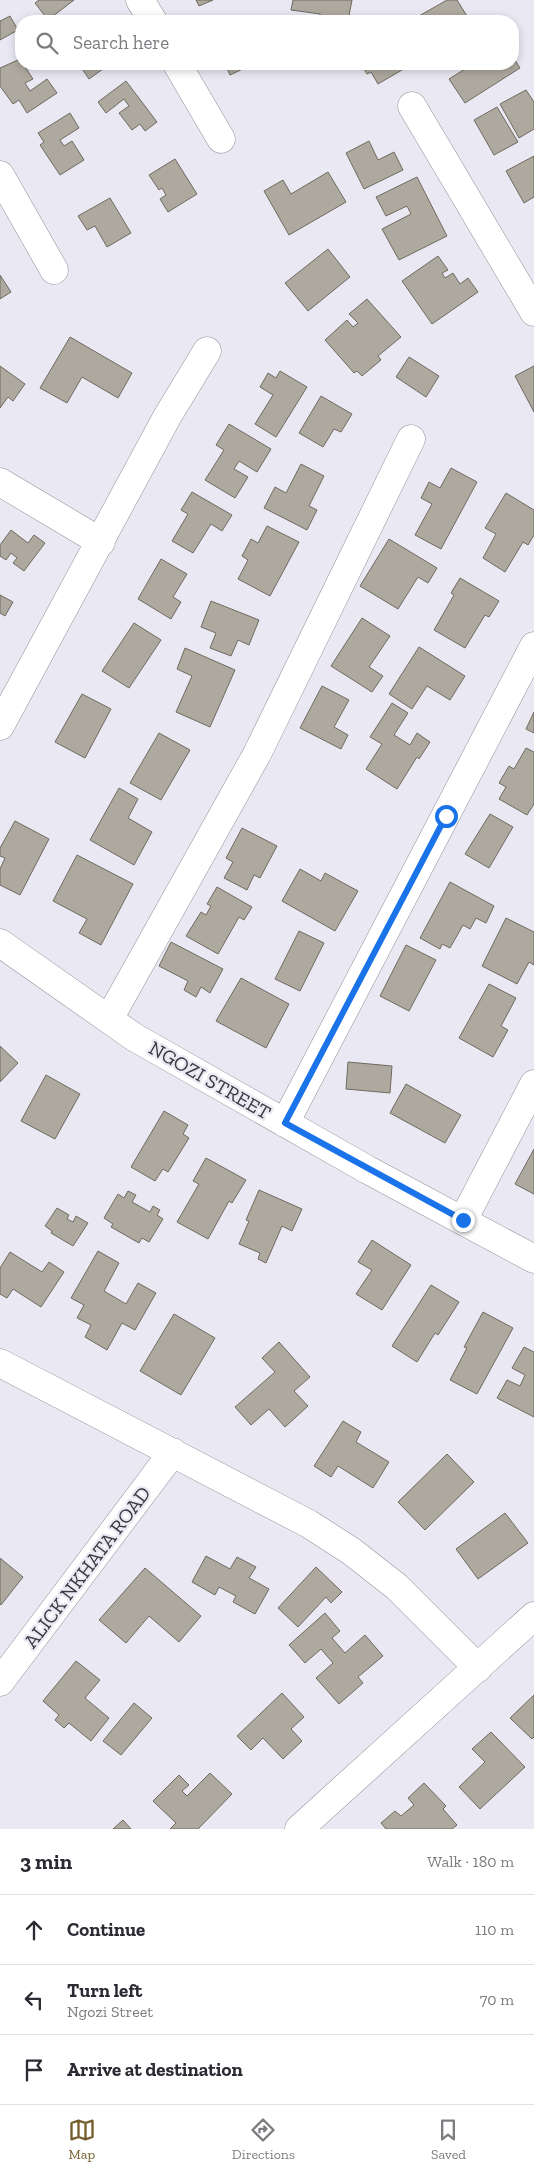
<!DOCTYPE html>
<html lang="en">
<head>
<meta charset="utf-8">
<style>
  :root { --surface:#fff; --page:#f2f2f3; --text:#2b2b33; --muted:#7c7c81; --line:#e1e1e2; --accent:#735d2c }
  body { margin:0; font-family:"Zilla Slab",serif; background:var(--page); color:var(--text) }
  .stop { position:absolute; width:15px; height:15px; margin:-11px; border:4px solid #1a73e8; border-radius:50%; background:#fff }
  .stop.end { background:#1a73e8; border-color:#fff; box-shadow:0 1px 5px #0008 }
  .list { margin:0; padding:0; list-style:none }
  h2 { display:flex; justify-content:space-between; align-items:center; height:65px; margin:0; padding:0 20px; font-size:21px }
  h2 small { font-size:16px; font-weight:400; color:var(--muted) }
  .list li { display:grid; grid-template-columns:32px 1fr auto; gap:15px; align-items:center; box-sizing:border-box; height:70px; padding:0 20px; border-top:1px solid var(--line) }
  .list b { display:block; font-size:19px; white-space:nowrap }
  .list p { margin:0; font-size:16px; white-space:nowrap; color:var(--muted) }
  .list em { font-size:16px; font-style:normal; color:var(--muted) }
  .icon { flex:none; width:28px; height:28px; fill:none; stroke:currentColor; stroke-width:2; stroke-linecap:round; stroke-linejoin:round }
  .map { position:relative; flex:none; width:534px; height:1829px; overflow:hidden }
  .search { position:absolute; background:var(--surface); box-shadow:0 2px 8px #0003; left:15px; right:15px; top:15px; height:55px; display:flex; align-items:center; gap:12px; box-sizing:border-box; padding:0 18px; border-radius:20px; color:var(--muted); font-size:19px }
  .sheet { height:275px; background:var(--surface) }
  nav { display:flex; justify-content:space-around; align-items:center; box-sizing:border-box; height:70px; border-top:1px solid var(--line); background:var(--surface); font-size:14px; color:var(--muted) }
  nav a { display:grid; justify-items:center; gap:2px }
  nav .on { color:var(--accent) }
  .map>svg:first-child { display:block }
  .building { fill:#aea99f; stroke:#6f6a61 }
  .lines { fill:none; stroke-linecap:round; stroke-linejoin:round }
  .minor-casing { stroke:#91909a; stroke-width:29 }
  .minor { stroke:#fff; stroke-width:28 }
  .route { stroke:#1a73e8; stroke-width:6 }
  .labels { text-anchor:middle; stroke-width:4.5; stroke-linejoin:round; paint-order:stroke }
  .street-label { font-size:20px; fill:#39383d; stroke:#eae8f3 }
</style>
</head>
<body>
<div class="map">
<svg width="534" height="1829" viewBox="0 0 534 1829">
  <rect width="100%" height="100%" fill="#eae8f3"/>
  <path class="building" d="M39,0h35l-26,20 -13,-17z
    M196,0h17l-14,6z
    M293,0h59l-4,21 -28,-1v-6l-29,-4z
    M447,0h10l13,21 -58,-1z
    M10,16l8,14 -18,10v-19z
    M513,57l7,11 -55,35 -16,-24 24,-15h40z
    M20,59l13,20 -8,4 5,8 17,-12 10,14 -30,20 -8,-13 -6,4 -13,-18v-18z
    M79,64h31l-21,15z
    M225,64h20l2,3 -17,8z
    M361,64h44l2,3 -29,17 -7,-12 -4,2z
    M126,81l31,41 -12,9 -5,-7 -8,6 -13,-17 10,-7 -5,-7 -18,14 -8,-11z
    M526,90l8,12v27l-15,9 -19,-34z
    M497,107l21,35 -24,13 -20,-35z
    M70,113l9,15 -19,12 4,6 8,-5 12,19 -24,15 -20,-30 4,-3 -6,-9z
    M369,141l9,19 16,-8 9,18 -39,19 -18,-36z
    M534,156v41l-10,6 -18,-32z
    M175,159l22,35 -29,18 -8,-13 6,-4 -4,-7 -3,2 -10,-15z
    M328,172l18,30 -57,33 -25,-44 19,-11 8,14z
    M417,177l30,59 -48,24 -17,-31 29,-15 -4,-8 -21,10 -10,-19z
    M110,198l21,35 -24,14 -12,-21 -8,4 -9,-14z
    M328,249l22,28 -42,34 -23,-28z
    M438,256l10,14 -6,3 3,5 8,-5 7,11 8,-6 10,14 -46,32 -30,-43z
    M0,275l11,17 -11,7z
    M367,299l34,38 -23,19 3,4 -19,16 -5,-5 -3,2 -29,-33 22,-20 6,7 5,-4 -9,-9z
    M70,337l62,36 -14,25 -36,-21 -15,26 -27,-15z
    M409,357l30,19 -13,21 -30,-20z
    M0,366l25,18 -12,17 -5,-4 -8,11z
    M534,366v46l-19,-36z
    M280,371l27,16 -31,50 -21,-13 18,-29 -13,-8 8,-14 8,5z
    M321,396l31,18 -11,18 -7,-3 -11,18 -24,-14z
    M229,424l42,25 -14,23 -18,-11 -5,8 14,8 -13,21 -30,-18 19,-30 -8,-5z
    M301,464l23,12 -15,30 8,4 -10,20 -43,-22 11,-21 11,6z
    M451,468l26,14 -36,67 -26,-14 17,-31 -11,-6 8,-16 11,6z
    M192,492l40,23 -10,16 -11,-7 -18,29 -21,-12 16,-27 -7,-4z
    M506,493l28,17v25l-6,10 -5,-3 -18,30 -22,-14 13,-24 -11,-6z
    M267,526l32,16 -29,54 -32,-17 10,-19 -6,-4 9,-17 7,4z
    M11,530l17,13 6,-8 11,8 -21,28 -11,-8 4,-5 -6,-5 -5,7 -6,-4v-11z
    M389,539l48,29 -9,15 -10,-6 -20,32 -38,-23z
    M161,559l26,15 -14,23 8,5 -10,17 -33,-20z
    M460,578l39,23 -10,16 -4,-2 -20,33 -31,-18 20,-35 -3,-2z
    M0,595l13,7 -8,14 -5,-3z
    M211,601l48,19 -10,25 -11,-5 -7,16 -21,-8 6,-15 -15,-6z
    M362,618l28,18 -21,31 14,9 -11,16 -41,-26z
    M134,623l27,17 -32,48 -27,-17z
    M419,647l46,29 -15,24 -23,-14 -15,23 -23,-15z
    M185,648l50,22 -25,57 -34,-15 16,-36 -15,-7z
    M322,686l27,14 -15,27 14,8 -7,14 -41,-21z
    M82,694l29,15 -26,49 -30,-16z
    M392,703l16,10 -14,22 16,10 7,-12 13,9 -11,17 -2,-2 -20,32 -31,-20 16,-25 -12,-7z
    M534,712v21l-8,-4z
    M159,733l31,17 -29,50 -31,-17z
    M526,748l8,4v52l-7,11 -28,-16 7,-12 -7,-4 10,-17 5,3z
    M119,788l19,11 -10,19 24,14 -18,33 -44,-25z
    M490,814l23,13 -24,41 -24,-14z
    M15,821l34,18 -29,56 -20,-10v-16l5,-11 -5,-2v-8z
    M242,828l35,18 -17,32 -6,-3 -7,15 -23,-12 9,-16 -7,-4z
    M77,855l56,29 -32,61 -22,-12 8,-14 -34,-18z
    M300,869l21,12 4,-8 33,18 -23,40 -53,-30z
    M450,882l44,24 -8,17 -10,-5 -6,11 -7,-4 -13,23 -8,-4 -2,5 -20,-11z
    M217,887l35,20 -8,13 -5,-3 -21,37 -32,-18 15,-24 5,3 5,-9 -4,-2z
    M506,918l28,14v33l-5,-3 -12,22 -35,-18z
    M299,931l25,12 -24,48 -25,-12z
    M171,942l52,27 -13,24 -9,-6 -5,10 -12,-7 4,-9 -29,-15z
    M406,945l30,15 -27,51 -29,-15z
    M241,978l48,26 -23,44 -50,-27z
    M489,984l27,14 -15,28 7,4 -15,27 -34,-19z
    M0,1046l18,17 -18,19z
    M348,1062l44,4 -2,27 -44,-4z
    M46,1075l34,19 -25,45 -34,-18z
    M406,1084l55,31 -16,28 -55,-30z
    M164,1111l24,14 -5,9 6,4 -21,34 -5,-3 -8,12 -24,-14z
    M534,1149v45l-19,-10z
    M206,1158l40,22 -14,23 -3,-2 -21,38 -31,-17 22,-38 -6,-3z
    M259,1190l43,19 -10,22 -10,-5 -16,37 -8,-4 2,-6 -21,-9 10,-23 -3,-1z
    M128,1191l8,4 -4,7 18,10 3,-6 7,4 -3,5 6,4 -14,23 -7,-4 -3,5 -28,-16 2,-3 -9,-6 14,-24 6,4z
    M57,1208l12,7 -2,4 6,3 3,-6 12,7 -15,23 -22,-13 1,-2 -7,-5z
    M372,1240l39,25 -29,45 -26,-16 16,-24 -14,-8z
    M98,1251l21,12 -15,28 22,13 12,-21 18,10 -21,37 -13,-7 -15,27 -22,-13 6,-12 -14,-7 7,-13 -13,-7z
    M10,1252l32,20 7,-10 15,10 -23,35 -28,-18 -6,9 -7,-4v-26z
    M431,1285l28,17 -21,33 -3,-2 -18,29 -25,-16z
    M483,1312l30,16 -36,66 -27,-14 17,-32 -3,-1z
    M174,1314l41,24 -34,57 -41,-24z
    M279,1342l31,35 -16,14 14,15 -23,21 -16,-18 -18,16 -16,-18 40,-35 -13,-14z
    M524,1347l10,5v65l-37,-19 10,-18 13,6 5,-11 -13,-7z
    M343,1421l18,11 -5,10 33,20 -16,26 -35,-22 -7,11 -17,-11z
    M447,1454l27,28 -49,48 -27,-28z
    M505,1513l23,30 -50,36 -22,-30z
    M206,1556l24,13 7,-12 19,10 -7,11 20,11 -14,25 -22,-12 3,-6 -17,-9 -4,8 -23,-13z
    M0,1558l23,19 -22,28 -1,-1z
    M316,1567l26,25 -11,11 -5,-6 -28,30 -20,-19z
    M145,1568l56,48 -22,26 -30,-26 -23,27 -27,-23z
    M325,1613l15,18 -8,7 13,15 20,-18 18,21 -25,21 5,6 -24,21 -23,-26 17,-15 -12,-14 -16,14 -16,-18z
    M76,1661l24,19 -15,18 24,20 -18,23 -22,-18 -5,5 -9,-8 4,-5 -16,-14z
    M282,1693l22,24 -13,12 11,12 -19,18 -20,-21 -12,12 -14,-14z
    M534,1695v42l-2,2 -22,-21z
    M134,1703l18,15 -31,37 -18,-14z
    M491,1732l34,35 -45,42 -21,-22 26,-25 -13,-13z
    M210,1773l22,21 -34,35h-28l6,-6 -23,-22 26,-26 10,10 -7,6 5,5z
    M424,1783l22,23 -3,3 14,16 -5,4h-66l-5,-6 14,-12 6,5 13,-11 -6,-7z
    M123,1820l8,9h-18z"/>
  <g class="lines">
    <defs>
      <path id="minor" d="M140,0l13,21
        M177,64l44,75
        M412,106l122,206
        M0,175l54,95
        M0,482l101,60
        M0,726l167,-309 40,-66
        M0,943l134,94 234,133 166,89
        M109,1019l148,-265 154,-315
        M285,1123l249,-477
        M463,1220l71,-136
        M0,1363l309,161 42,27 46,36 81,81
        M0,1682l173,-230
        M299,1829l235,-213"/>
    </defs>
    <use href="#minor" class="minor-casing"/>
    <use href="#minor" class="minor"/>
  </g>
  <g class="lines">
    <path class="route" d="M446,816l-161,307 178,97"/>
  </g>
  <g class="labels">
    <g class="street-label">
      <text transform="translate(210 1080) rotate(30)" y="7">NGOZI STREET</text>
      <text transform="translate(87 1567) rotate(-53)" y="7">ALICK NKHATA ROAD</text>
    </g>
  </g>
</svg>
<div class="stop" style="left:446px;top:816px"></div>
<div class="stop end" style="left:463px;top:1220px"></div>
<div class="search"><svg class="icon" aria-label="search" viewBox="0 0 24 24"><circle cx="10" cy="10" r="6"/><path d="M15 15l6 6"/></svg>Search here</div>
</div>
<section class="sheet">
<h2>3 min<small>Walk · 180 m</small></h2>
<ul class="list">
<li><svg class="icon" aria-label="ahead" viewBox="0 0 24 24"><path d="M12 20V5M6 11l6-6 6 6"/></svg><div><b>Continue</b></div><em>110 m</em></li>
<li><svg class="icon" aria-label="left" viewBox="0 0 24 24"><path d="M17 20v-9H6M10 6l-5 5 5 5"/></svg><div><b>Turn left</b><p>Ngozi Street</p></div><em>70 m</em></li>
<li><svg class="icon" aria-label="arrive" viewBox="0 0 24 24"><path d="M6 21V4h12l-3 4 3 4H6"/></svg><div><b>Arrive at destination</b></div></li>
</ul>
</section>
<nav>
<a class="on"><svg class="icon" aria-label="map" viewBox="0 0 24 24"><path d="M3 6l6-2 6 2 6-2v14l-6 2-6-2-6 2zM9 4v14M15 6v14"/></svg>Map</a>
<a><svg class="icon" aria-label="directions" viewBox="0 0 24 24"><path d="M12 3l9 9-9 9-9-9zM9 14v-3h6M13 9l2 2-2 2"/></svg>Directions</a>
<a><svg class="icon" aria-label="saved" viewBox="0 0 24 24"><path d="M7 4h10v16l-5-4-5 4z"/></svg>Saved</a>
</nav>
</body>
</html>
